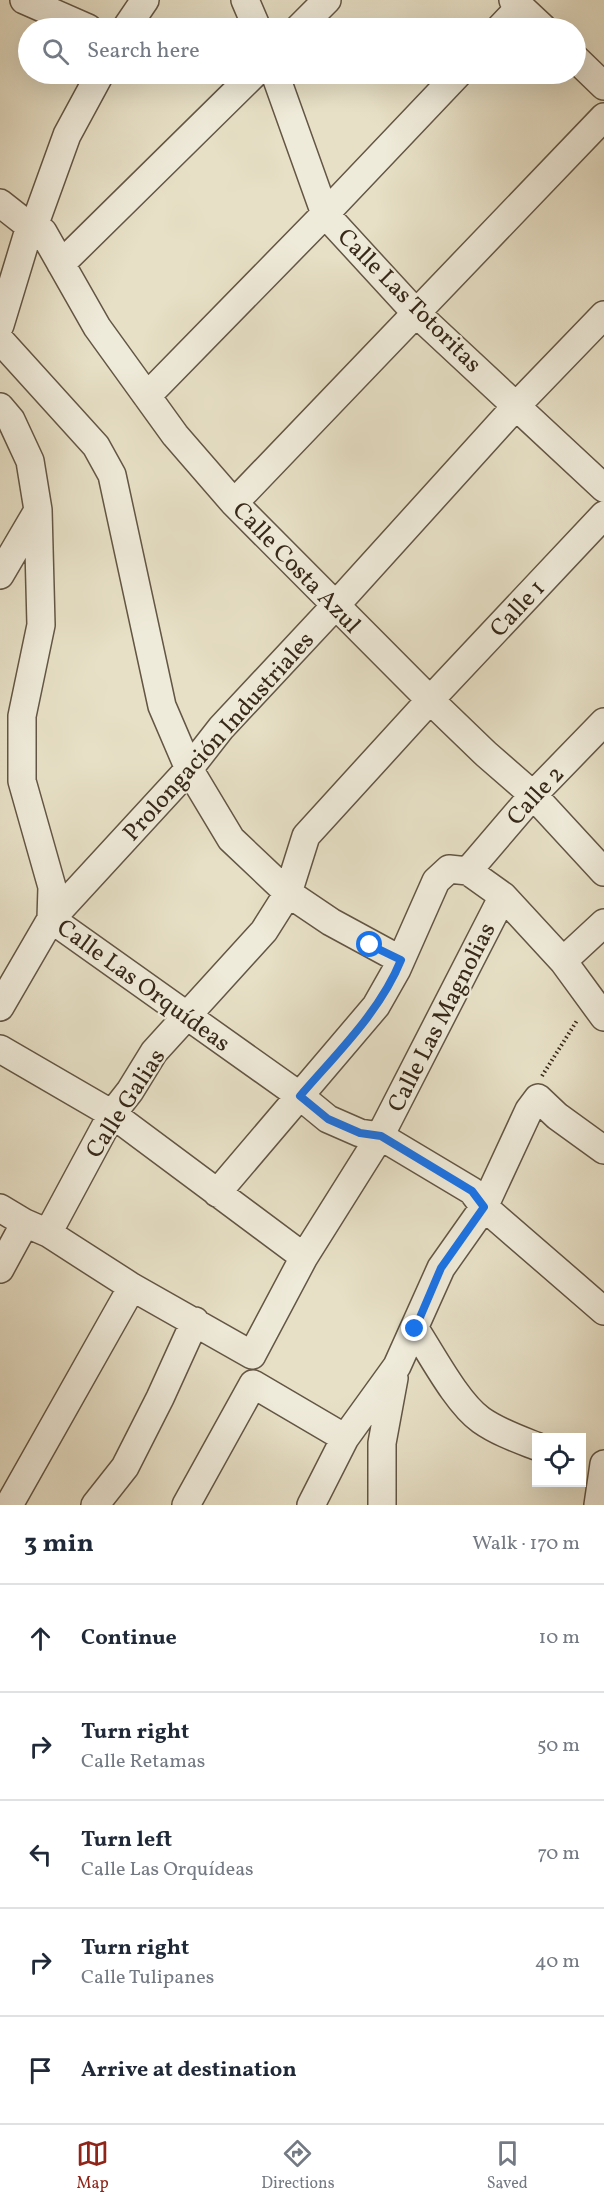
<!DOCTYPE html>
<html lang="en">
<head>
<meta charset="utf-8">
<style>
  :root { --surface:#fff; --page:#f6f6f7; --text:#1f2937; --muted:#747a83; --line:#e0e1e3; --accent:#8f2418 }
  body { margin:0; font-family:Vollkorn,serif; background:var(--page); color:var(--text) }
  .controls { position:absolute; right:18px; bottom:18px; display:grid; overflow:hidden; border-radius:0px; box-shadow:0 6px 24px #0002 }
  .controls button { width:54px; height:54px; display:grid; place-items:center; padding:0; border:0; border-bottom:2px solid var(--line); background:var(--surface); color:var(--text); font:30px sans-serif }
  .stop { position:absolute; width:18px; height:18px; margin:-14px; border:4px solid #1a73e8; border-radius:50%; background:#fff }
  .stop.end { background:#1a73e8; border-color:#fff; box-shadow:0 2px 6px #0008 }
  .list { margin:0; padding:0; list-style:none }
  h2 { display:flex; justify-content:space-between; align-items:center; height:78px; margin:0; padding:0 24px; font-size:26px }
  h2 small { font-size:20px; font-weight:400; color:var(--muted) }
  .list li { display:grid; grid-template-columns:39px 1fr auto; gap:18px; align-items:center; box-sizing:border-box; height:108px; padding:0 24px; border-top:2px solid var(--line) }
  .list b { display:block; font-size:22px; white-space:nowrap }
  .list p { margin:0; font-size:20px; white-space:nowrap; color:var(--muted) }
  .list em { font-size:20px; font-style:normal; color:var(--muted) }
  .icon { flex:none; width:33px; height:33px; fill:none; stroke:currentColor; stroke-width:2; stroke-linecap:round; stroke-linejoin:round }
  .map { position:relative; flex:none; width:604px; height:1505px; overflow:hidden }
  .search { position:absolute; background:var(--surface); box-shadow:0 6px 24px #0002; left:18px; right:18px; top:18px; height:66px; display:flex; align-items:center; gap:15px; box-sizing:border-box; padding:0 21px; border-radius:33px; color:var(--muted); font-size:22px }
  .sheet { height:618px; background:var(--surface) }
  nav { display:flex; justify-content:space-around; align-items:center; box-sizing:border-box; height:84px; border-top:2px solid var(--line); background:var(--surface); font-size:16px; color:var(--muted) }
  nav a { display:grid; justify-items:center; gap:3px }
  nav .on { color:var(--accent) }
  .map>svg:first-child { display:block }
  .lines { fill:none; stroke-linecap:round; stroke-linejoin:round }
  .minor-casing { stroke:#635644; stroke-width:30 }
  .path { stroke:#372819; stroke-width:4; stroke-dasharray:1.5 3; stroke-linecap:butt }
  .minor { stroke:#efebda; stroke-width:27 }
  .route { stroke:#1a73e8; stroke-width:8 }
  .labels { text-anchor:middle; stroke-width:4.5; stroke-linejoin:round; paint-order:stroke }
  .street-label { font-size:24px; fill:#372819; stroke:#efebda }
</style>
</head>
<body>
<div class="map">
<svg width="604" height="1505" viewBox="0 0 604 1505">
  <rect width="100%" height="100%" fill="#e7e0c6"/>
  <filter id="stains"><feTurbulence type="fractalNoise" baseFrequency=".00333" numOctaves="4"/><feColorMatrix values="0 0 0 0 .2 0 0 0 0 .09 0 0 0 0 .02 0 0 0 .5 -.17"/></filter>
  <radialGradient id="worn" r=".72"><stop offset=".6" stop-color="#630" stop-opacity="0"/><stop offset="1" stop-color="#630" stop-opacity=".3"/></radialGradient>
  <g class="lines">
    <defs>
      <path id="minor" d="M24,0l64,28
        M245,0l12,28
        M513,0l30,28
        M126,28l19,-28
        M299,28l28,-28
        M500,28l20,-21
        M576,59l28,27
        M275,74l50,140 91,99 188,175
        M0,203l33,26 10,3 54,95 78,108 59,68 196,197 56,54 47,41 71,77
        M61,264l193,-190
        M0,325l27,-89 6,-7 34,-94 33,-61
        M0,340l96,106 16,29 50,231 27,63 42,70 57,54 43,29 70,38
        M147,396l178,-182 133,-140
        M0,407l11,13 19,41 8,49 3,115 -19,91v65l30,106 -1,32
        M234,503l370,-386
        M0,575l37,-63
        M468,871l65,-76 71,-73
        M51,919l249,177 28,23 32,14 20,3 92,55 12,16 120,104
        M563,961l41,-38
        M0,1007l51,-88 138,-150 32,-41 114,-122 182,-201 87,-90
        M0,1049l112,65 192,143
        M217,1193l159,-187 21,-37 39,-88 13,-12 19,2 35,25 60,65 41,56
        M0,1208l25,15 23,10 84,54 120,68 52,-98 76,-121 123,-240
        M48,1233l64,-119 18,-23 24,-39 110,-121 24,-38 18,-57 124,-136 174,-185
        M0,1269l25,-46
        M415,1329c17,26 42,74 66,91 17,12 37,19 55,26
        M9,1505l123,-218
        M95,1505l30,-38 35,-69 35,-77
        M186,1505l67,-121 92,54
        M311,1505l34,-67 52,-72 44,-98 43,-61 45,-97 9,-12 19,18 47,34
        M382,1505v-62l12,-65
        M598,1505l6,-41"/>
    </defs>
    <use href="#minor" class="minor-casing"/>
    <path class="path" d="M542,1076l36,-57"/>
    <use href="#minor" class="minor"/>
  </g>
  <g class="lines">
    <path class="route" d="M370,945l31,15c-21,52 -65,94 -101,136l28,23 32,14 21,3 91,55 12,16 -43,61 -26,61"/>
  </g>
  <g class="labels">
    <g class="street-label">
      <text transform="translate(410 300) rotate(45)" y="8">Calle Las Totoritas</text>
      <text transform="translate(297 567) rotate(46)" y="8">Calle Costa Azul</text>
      <text transform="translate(517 608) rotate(-47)" y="8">Calle 1</text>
      <text transform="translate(218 736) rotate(-48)" y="8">Prolongación Industriales</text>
      <text transform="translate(535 795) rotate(-47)" y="8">Calle 2</text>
      <text transform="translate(144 985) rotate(36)" y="8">Calle Las Orquídeas</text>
      <text transform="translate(441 1017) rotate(-63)" y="8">Calle Las Magnolias</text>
      <text transform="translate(125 1103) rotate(-57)" y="8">Calle Galias</text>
    </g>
  </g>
  <rect width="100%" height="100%" filter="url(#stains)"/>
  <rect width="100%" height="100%" fill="url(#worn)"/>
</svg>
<div class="controls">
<button><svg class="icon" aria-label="locate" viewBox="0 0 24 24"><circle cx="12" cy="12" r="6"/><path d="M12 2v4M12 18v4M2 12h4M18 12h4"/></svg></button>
</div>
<div class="stop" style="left:370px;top:945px"></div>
<div class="stop end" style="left:415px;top:1329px"></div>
<div class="search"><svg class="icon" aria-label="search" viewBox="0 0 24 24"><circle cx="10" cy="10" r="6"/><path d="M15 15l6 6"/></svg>Search here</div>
</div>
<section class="sheet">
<h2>3 min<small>Walk · 170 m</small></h2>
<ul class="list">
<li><svg class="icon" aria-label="ahead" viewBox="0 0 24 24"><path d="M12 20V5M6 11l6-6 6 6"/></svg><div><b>Continue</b></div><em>10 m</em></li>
<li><svg class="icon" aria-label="right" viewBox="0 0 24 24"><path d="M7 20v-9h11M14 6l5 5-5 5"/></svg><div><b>Turn right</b><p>Calle Retamas</p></div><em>50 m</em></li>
<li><svg class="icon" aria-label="left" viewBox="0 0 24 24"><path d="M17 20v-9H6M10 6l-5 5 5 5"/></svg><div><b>Turn left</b><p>Calle Las Orquídeas</p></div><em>70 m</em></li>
<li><svg class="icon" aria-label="right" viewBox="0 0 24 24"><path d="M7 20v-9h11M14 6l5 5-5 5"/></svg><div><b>Turn right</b><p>Calle Tulipanes</p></div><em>40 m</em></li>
<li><svg class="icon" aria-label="arrive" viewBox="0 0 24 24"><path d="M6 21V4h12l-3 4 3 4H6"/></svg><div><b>Arrive at destination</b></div></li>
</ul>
</section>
<nav>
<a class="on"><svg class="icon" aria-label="map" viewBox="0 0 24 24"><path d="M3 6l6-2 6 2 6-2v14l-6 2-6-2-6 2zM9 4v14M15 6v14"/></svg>Map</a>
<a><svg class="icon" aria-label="directions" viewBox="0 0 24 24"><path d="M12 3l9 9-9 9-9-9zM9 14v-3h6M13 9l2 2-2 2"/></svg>Directions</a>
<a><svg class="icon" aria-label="saved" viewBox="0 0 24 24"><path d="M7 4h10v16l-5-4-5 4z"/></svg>Saved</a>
</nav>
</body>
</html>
